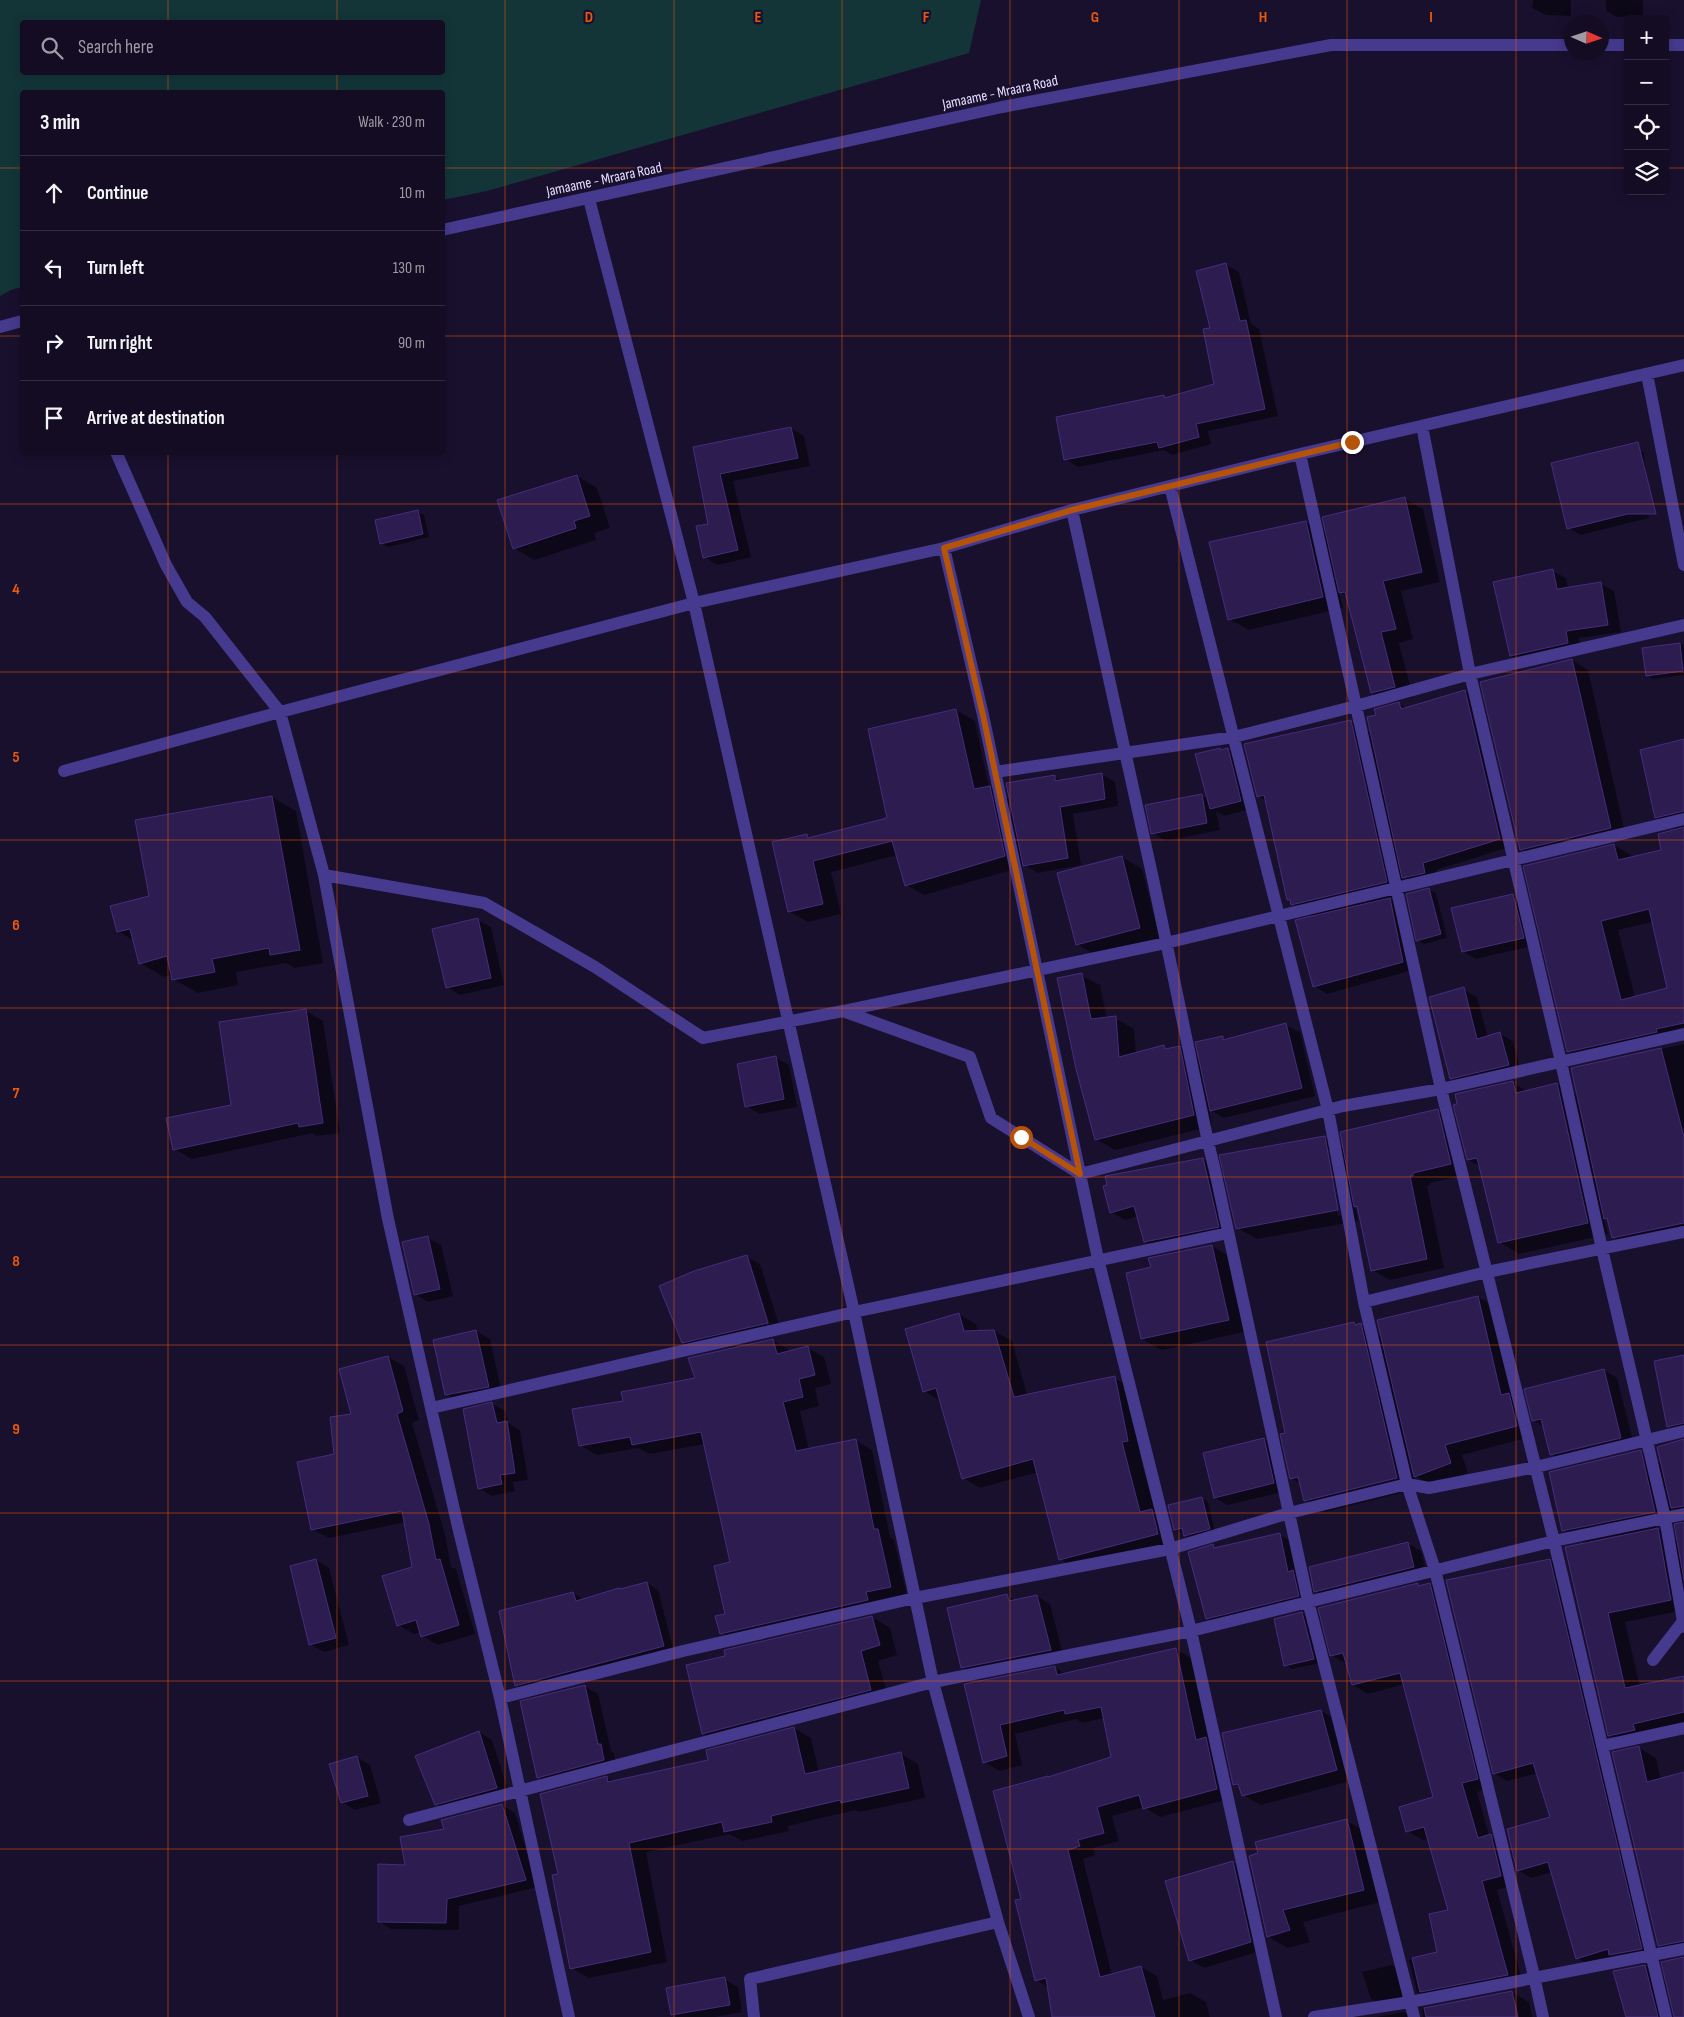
<!DOCTYPE html>
<html lang="en">
<head>
<meta charset="utf-8">
<style>
  :root { --surface:#130c22; --page:#201a2f; --text:#f1f3f6; --muted:#9d9ba5; --line:#322c40 }
  body { margin:0; font-family:"Sofia Sans Condensed",sans-serif; background:var(--page); color:var(--text) }
  .controls { position:absolute; right:15px; top:15px; display:grid; overflow:hidden; border-radius:5px; box-shadow:0 2px 12px #0003 }
  .controls button { width:45px; height:45px; display:grid; place-items:center; padding:0; border:0; border-bottom:1px solid var(--line); background:var(--surface); color:var(--text); font:25px sans-serif }
  .compass { position:absolute; left:1564px; top:15px; width:45px; height:45px; border-radius:50%; background:var(--surface); box-shadow:0 2px 12px #0003; rotate:93deg }
  .stop { position:absolute; width:15px; height:15px; margin:-11px; border:4px solid #b45309; border-radius:50%; background:#fff }
  .stop.end { background:#b45309; border-color:#fff; box-shadow:0 1px 5px #0008 }
  .list { margin:0; padding:0; list-style:none }
  h2 { display:flex; justify-content:space-between; align-items:center; height:65px; margin:0; padding:0 20px; font-size:21px }
  h2 small { font-size:16px; font-weight:400; color:var(--muted) }
  .list li { display:grid; grid-template-columns:32px 1fr auto; gap:15px; align-items:center; box-sizing:border-box; height:75px; padding:0 20px; border-top:1px solid var(--line) }
  .list b { display:block; font-size:19px; white-space:nowrap }
  .list em { font-size:16px; font-style:normal; color:var(--muted) }
  .icon { flex:none; width:28px; height:28px; fill:none; stroke:currentColor; stroke-width:2; stroke-linecap:round; stroke-linejoin:round }
  .map { position:relative; flex:none; width:1684px; height:2017px; overflow:hidden }
  .search { position:absolute; background:var(--surface); box-shadow:0 2px 12px #0003; left:20px; top:20px; width:425px; height:55px; display:flex; align-items:center; gap:12px; box-sizing:border-box; padding:0 18px; border-radius:5px; color:var(--muted); font-size:19px }
  .panel { position:absolute; background:var(--surface); box-shadow:0 2px 12px #0003; left:20px; top:90px; width:425px; height:365px; border-radius:5px }
  .map>svg:first-child { display:block }
  .green { fill:#133538; fill-rule:evenodd }
  .shadow { fill:#0007; fill-rule:evenodd }
  .building { fill:#2c1c50; stroke:#452d7d; fill-rule:evenodd }
  .lines { fill:none; stroke-linecap:round; stroke-linejoin:round }
  .minor { stroke:#463a8f; stroke-width:12 }
  .tertiary { stroke:#463a8f; stroke-width:12 }
  .route { stroke:#b45309; stroke-width:6 }
  .grid { fill:none; stroke:#e8590c; stroke-width:1; stroke-opacity:0.55 }
  .labels { text-anchor:middle; stroke-width:4.5; stroke-linejoin:round; paint-order:stroke }
  .street-label { font-size:15px; fill:#e5ddff; stroke:#19102e }
  .grid-label { font-size:16px; text-anchor:middle; font-weight:bold; fill:#e8590c; stroke:#19102e; stroke-width:4.5; stroke-linejoin:round; paint-order:stroke }
</style>
</head>
<body>
<div class="map">
<svg width="1684" height="2017" viewBox="0 0 1684 2017">
  <rect width="100%" height="100%" fill="#19102e"/>
  <path class="green" d="M0,0h981l-12,53 -482,138 -44,9 -1,-108h-420v195l-11,3 -11,6zM442,22v50h-420v-50z"/>
  <path class="shadow" d="M1533,0h38v16l-25,-1 -14,-7z
    M1606,0h37v16l-26,1 -11,-6z
    M1226,265l13,7 12,52 8,5 19,87 -70,15 3,13 -39,11 -8,-5 -86,17 -13,-8 99,-62 3,1 49,-13 -5,-56z
    M791,428l13,8 6,30 -77,15 18,76 -33,8 -14,-8 5,-32 -15,-77z
    M1632,445l12,8 5,65 -68,17 -13,-7zM1642,509l1,2 -66,16v-2z
    M577,476l20,12 13,40 -16,5 2,7 -62,20 -20,-12z
    M1405,499l18,10 17,73 -39,9 12,48 -14,4 14,54 -23,6 -18,-10 -25,-97 -8,-4 4,16 -94,22 -20,-11 -18,-76 95,-21 21,12z
    M418,512l6,3 5,22 -41,10 -7,-4z
    M1553,571l13,7 2,10 33,-4 13,7 7,41 -42,6 2,12 -56,13 -14,-7z
    M1684,644v31l-31,4 -6,-4 -3,-26z
    M1572,660l16,10 38,167 -89,21 -16,-9z
    M1465,691l14,8 34,147 -77,24 2,10 -21,5 -14,-8 3,16 -18,5 15,9 13,62 -89,25 -13,-8 1,-69 -23,-13 -4,-4 -21,-99 -9,-5 93,-74 21,12 5,-18 22,-12 8,4z
    M956,710l19,11 14,66 21,13 44,-23 8,4 39,-7 14,8 3,24 -45,8 8,51 -43,8 -16,-10v4l-98,28 -18,-10 -9,-30 -66,17 10,42 -33,8 -18,-10 17,-76 5,3 77,-20 -20,-89z
    M1684,741v86l-8,2 -20,-12z
    M1220,749h8l13,8 13,51 -30,8 -8,-5 4,19 -54,11 -13,-8 48,-38 7,4z
    M272,797l24,14 27,152 -28,5 -9,-5 -50,9 2,13 -40,8 -25,-14 -1,-4 -8,2 -24,-14 -6,-22 -16,-10 32,-34z
    M1684,832v207l-98,22 -18,-10 46,-206 17,10 1,3 31,-7zM1653,922l15,66 -33,9 -17,-67z
    M1122,857l20,12 18,70 -63,17 -20,-12z
    M1429,890l7,3 11,45 -23,6 -6,-4z
    M1513,895l13,8 10,42 -60,14 -13,-7z
    M478,920l13,7 13,58 -44,10 -13,-8z
    M1081,975l19,10 7,34 8,-1 19,11 2,25 27,-7 5,3 11,-3 21,12 22,-22 6,3 58,-15 14,7 15,64 -91,22 -15,-9 3,17 -97,24 -19,-11z
    M1463,989l14,8 11,40 12,-3 13,7 8,32 -56,12 -14,-7z
    M306,1011l17,10 17,112 -23,3 -4,-3 -121,26 -18,-10 58,-43z
    M1684,1044v192l-54,12 -17,-11 -4,-16 -5,-3 4,16 -89,20 -20,-12 -20,-76 -11,-6 44,-78 16,10 29,-8 21,12 -6,-27z
    M776,1058l13,7 8,42 -37,7 -14,-8z
    M1437,1110l18,10 13,54 -38,9v2l-3,1 17,82 -54,12 -18,-10 -13,-62 -4,-2 3,15 -101,18 -20,-11 87,-91 21,12zM1326,1150h3l12,65 -3,1z
    M1203,1159l14,8 15,67 -74,15 -13,-7 -7,-26 -13,4 -14,-8z
    M428,1238l13,7 12,51 -25,6 -13,-8z
    M1212,1246l20,12 16,73 -86,19 -20,-11 10,-71z
    M747,1257l13,7 21,67 -85,19 -14,-8zM749,1265h2l20,64 -3,1z
    M1478,1297l18,10 38,129 -72,19 6,18 -36,13 -18,-11 3,14 -92,23 -20,-12 -4,-16 -10,-6 -4,-44 67,-111 7,2 21,12z
    M958,1314l18,10 2,8 16,-1 18,10 15,54 87,-17 18,10 12,62 -5,1 16,61 14,9 6,23 -97,25 -18,-10 -22,-87 -58,16 -17,-10 -22,-77 -17,-10z
    M476,1331l14,8 12,55 -42,8 -14,-8z
    M772,1340l17,10 1,2 18,-4 16,9 7,27 -16,4 4,18 -19,5 9,39 46,-10 17,10 18,87 4,3 13,56 -169,47 -17,-10 5,-19 5,-51 -26,-119 -55,10 -12,-6 -41,7 -17,-10 44,-43 73,-23z
    M1684,1356v79l-16,-9z
    M388,1357l16,9 15,54 -7,3 33,111 6,33 5,2 19,65 -37,11 -16,-9 -1,-4 -7,2 -16,-9 16,-57 -8,-46 -77,16 -17,-9 24,-74 16,-40z
    M1604,1370l13,8 17,67 -70,17 -13,-8 -7,-27 -10,-6z
    M492,1404l14,7 2,12 12,7 8,50 -15,2 2,9 -23,5 -13,-8z
    M1264,1439l14,8 9,44 -59,14 -13,-7z
    M1684,1441v73l-13,-7 4,16 -20,4 23,14 6,-18v53l-2,-1 2,16 -8,1 4,19 -55,11 15,65 44,-9v47l-57,21 -18,-11 -23,-191 -23,-14 78,-78 21,12z
    M1202,1498l6,4 7,30 -23,7 -7,-4v-3l-3,1 -7,-3z
    M1279,1535l14,7 18,61 -90,23 -14,-8 6,-72 5,3z
    M1407,1543l14,8 6,24 -98,24 -14,-8z
    M316,1560l13,8 20,77 -25,7 -14,-8z
    M1550,1560l13,8 91,388 -63,10 -14,-8 -25,-86 -21,6 -13,-8 33,-52 -14,-45 -30,8 -13,-8 -47,-192z
    M647,1583l11,7 16,62 -147,40 -11,-7 57,-92 12,7z
    M1418,1584l3,2 9,-2 15,9 47,194 -15,5 12,44 17,8 10,40 -19,6 26,93 -90,18 -16,-9 -8,-32 30,-7 11,-42 -22,-72 -5,1 -16,-9 28,-33 -31,-114 -36,10 -15,-9 -6,-21 -16,-9z
    M1007,1596l9,5 21,-5 13,8 14,54 -89,17 -13,-8z
    M1302,1613l7,4 11,46 -28,6 -7,-4z
    M872,1617l18,11 7,27 -19,6 11,39 -168,44 -18,-10z
    M1176,1649l15,9 42,140 -73,19 -16,-10 -32,9 7,25 -26,7 2,7 -12,4 29,116 29,-8 16,9 6,24 27,-7 16,9 4,15h-157l-5,-30 -12,-7 -14,-81 26,-122 2,1 63,-20 -9,-40 -22,5 -6,-4 -61,15 7,31 -22,6 -16,-9 -18,-77 89,-17 11,6z
    M584,1686l14,8 13,57 3,2 3,15 -65,17 -14,-8z
    M1321,1711l18,10 15,59 -93,25 -18,-10 -2,-7 -7,-4z
    M794,1728l17,10 8,34 82,-18 17,10 7,34 -65,14 -5,-2 -67,16 1,5 -46,10 -14,-7 -83,18 21,110 -78,16 -18,-10 -12,-94 48,-96 8,4 95,-21z
    M479,1732l13,8 18,56 -61,16 -13,-8z
    M1639,1748l17,10 5,22 23,-6v180l-8,1 -17,-10z
    M357,1757l13,8 11,38 -26,7 -13,-8z
    M502,1805l13,8 23,74 -79,19v24l-68,-1 -12,-8 28,-55 39,-36z
    M1347,1821l20,11 17,69 -81,21 7,20 -22,6 -20,-11 -18,-80z
    M1233,1862l13,8 18,80 -60,18 -14,-8z
    M1392,1965l6,3 8,30 -29,5 -6,-4 -9,-27z
    M1645,1966l18,10 9,41h-45z
    M724,1979l14,8 4,25 -27,5h-39l-4,-2z
    M1511,1992l18,10 3,15h-109l-1,-8z
    M1404,2012l8,5h-36z"/>
  <path class="building" d="M1226,263l14,58 6,-1 19,89 -69,15 3,13 -40,11 -2,-6 -93,18 -8,-43 108,-22v3l50,-14 -11,-55 7,-1 -14,-57z
    M791,427l7,31 -78,16 18,76 -35,8 -7,-32 12,-2 -15,-77z
    M1638,442l18,72h-29l-60,15 -16,-66z
    M577,475l13,41 -16,5 2,7 -63,21 -16,-49z
    M1405,497l17,75 -39,9 13,48 -15,3 14,55 -24,6 -26,-101 -6,1 -17,-76z
    M418,510l5,24 -43,10 -5,-24z
    M1306,521l17,76 -95,23 -19,-78z
    M1553,569l4,20 44,-7 7,43 -42,6 2,12 -58,13 -17,-74z
    M1680,643l3,28 -37,5 -4,-28z
    M1572,659l39,169 -91,22 -40,-168z
    M1465,690l35,149 -77,24 2,10 -23,5 -35,-161 9,-2 -2,-6 25,-7 2,7z
    M956,709l18,80 16,-3 15,70 -100,30 -13,-45 -79,20 10,43 -35,8 -16,-70 35,-8 1,4 79,-20 -19,-89z
    M1351,720l36,162 -96,23 -1,-5h-3l-23,-105 -7,2 -13,-53z
    M1684,739v72l-29,7 -15,-68z
    M1220,748v2l8,-2 13,53 -31,8 -15,-55z
    M1102,773l3,26 -45,8 8,51 -45,8 -17,-83 49,-8v6z
    M1202,794l5,29 -56,11 -6,-29z
    M272,796l28,154 -30,5 -1,-7 -57,11 3,13 -43,8 -5,-24 -28,8 -9,-35 -13,3 -7,-26 39,-10 -14,-76z
    M1684,827v196l-28,6 1,3 -90,20 -44,-186 91,-22 4,16 43,-10 -3,-16zM1649,909l18,79 -46,12 -20,-79z
    M1122,856l18,72 -64,17 -19,-72z
    M1429,888l12,46 -25,7 -10,-47z
    M1513,894l11,44 -62,14 -11,-44z
    M1390,898l13,64 -90,25 -18,-67z
    M478,918l13,60 -45,10 -14,-59z
    M1082,973l9,46 25,-3 3,41 45,-12 1,4 15,-3 14,69 -99,25 -19,-71 -19,-91z
    M1464,987l13,52 23,-7 9,33 -59,14 -21,-82z
    M306,1009l17,114 -24,4 -1,-4 -125,27 -7,-32 65,-13 -12,-83z
    M1286,1023l16,65 -92,23 -15,-69 28,-6v4z
    M1661,1048l23,89v86l-72,15 -5,-20 -3,1 -33,-151z
    M776,1056l8,43 -39,8 -8,-43z
    M1513,1081l3,12 41,-10 31,140 -90,20 -21,-85 -10,2 -14,-55 4,-1 -2,-10z
    M1438,1109l13,55 -38,9v3h-3l17,83 -56,12 -14,-65 -3,1 -14,-75z
    M1325,1136l13,74 -102,19 -17,-74z
    M1203,1158l16,69 -75,15 -10,-36 -24,7 -7,-27 4,-1 -2,-9z
    M428,1236l12,53 -26,6 -12,-53z
    M1212,1245l17,75 -88,19 -15,-66 25,-6 -3,-9z
    M747,1255l21,68 -86,20 -23,-57 35,-15z
    M1478,1296l23,99 8,-2 8,33 -72,19 6,18 -37,14 -37,-157z
    M959,1313l5,18 30,-1 20,67 101,-21 13,65 -6,1 18,70 12,-3 6,25 -99,26 -26,-101 -71,20 -26,-91 -13,4 -18,-63z
    M1354,1322l1,3 6,-2 36,155 -93,23 -6,-24 -8,2 -10,-45 5,-1 -19,-91z
    M476,1330l13,57 -44,8 -12,-55z
    M773,1339l4,15 31,-8 7,29 -16,4 4,18 -20,5 13,49 60,-12 18,90h4l13,58 -25,5 2,8 -148,34 -5,-18 10,-2 -11,-48 16,-4 -29,-130 -69,13 -2,-8 -51,9 -7,-37 51,-8 -2,-9 74,-14 -7,-20z
    M1684,1355v68l-17,4 -13,-66z
    M388,1356l15,55 -6,3 32,110 7,36 4,-1 19,66 -38,12 -5,-17 -19,6 -15,-50 30,-9 -10,-56 -91,19 -14,-68 37,-8 -4,-37 21,-3 -12,-45z
    M1604,1369l17,69 -71,17 -9,-36 -9,2 -8,-32z
    M492,1402l5,21 10,-2 8,52 -15,2 2,9 -24,5 -15,-80z
    M1264,1438l10,45 -60,15 -11,-45z
    M1684,1439v67l-13,2 -14,-61z
    M1641,1450l14,62 -93,19 -13,-59z
    M1202,1497l8,32 -26,7 -2,-8 -8,2 -6,-25z
    M1684,1522v58l-10,-56z
    M1658,1528l13,72 -63,13 17,75 59,-12v36l-51,12 2,6 -27,6 -43,-189z
    M1280,1533l8,39 5,-2 6,26 -93,23 -18,-67 25,-8 1,4z
    M1408,1542l6,25 -100,25 -5,-25z
    M316,1559l20,79 -27,7 -19,-79z
    M1550,1559l92,390 -33,6 -1,-6 -32,10 -28,-97 -31,9 -10,-42 43,-12 -17,-54 -40,11 -47,-194z
    M647,1582l17,64 -149,40 -16,-75 74,-19 3,9 43,-13 1,1z
    M1418,1583v3l12,-3 48,196 -16,4 16,55 13,-4 10,42 -19,5 26,94 -88,17 -8,-34 25,-6 -8,-38 19,-4 -24,-83 -18,5 -7,-25 34,-10 -33,-124 -48,12 -9,-32 -13,3 -12,-48z
    M1007,1594l2,7 28,-6 14,55 -90,18 -14,-60z
    M1302,1612l12,47 -30,7 -10,-47z
    M872,1616l8,29 -19,6 10,39 -169,44 -16,-69 39,-9 -1,-6z
    M1176,1648l20,92 10,-3 11,52 -74,20 -4,-14 -42,12 7,26 -26,7 2,6 -12,4 32,127 41,-11 14,51h-103l-6,-39 -11,3 -20,-81 6,-1 -28,-108 55,-15v1l63,-20 -10,-50 -36,7 -1,-4 -64,15 7,31 -24,7 -19,-79 91,-18 2,9z
    M585,1685l13,59h3l3,16 -67,18 -17,-77z
    M1321,1710l16,60 -95,26 -4,-12 -5,1 -11,-52z
    M794,1727l11,47 96,-22 8,36 -68,15 -1,-3 -69,16 1,6 -48,10 -2,-10 -93,21 22,109 -81,17 -18,-94 6,-1 -18,-80 67,-18 1,6 100,-22 -2,-10z
    M479,1731l18,57 -62,17 -20,-49z
    M1639,1746l8,36 37,-10v169l-26,5 -46,-194z
    M357,1756l11,40 -27,7 -12,-39z
    M502,1804l24,76 -79,19 -1,24 -68,-1v-58l27,1 -5,-28 44,-8 -3,-9z
    M1347,1819l17,71 -81,20 7,20 -23,7 -18,-81 9,-3 -3,-11z
    M1233,1861l18,81 -62,19 -24,-80z
    M1684,1957v60h-10l-13,-55z
    M1645,1965l13,52h-32l-13,-46z
    M725,1977l5,28 -59,10 -5,-27z
    M1512,1991l6,26h-92l-2,-9z"/>
  <g class="lines">
    <path class="minor" d="M589,199l105,404 160,709 79,370 65,240 31,95
      M1647,374l37,191
      M1422,426l48,248 91,388 41,187 63,269 19,109
      M116,452l50,113 21,37 18,15 75,95 44,163 64,344 70,308 42,171 69,319
      M1300,454l141,635 113,452 112,476
      M1170,486l158,624 36,192 43,182 28,86 99,406 9,41
      M1072,510l81,369 55,263 7,29 93,430 106,416
      M944,548l39,167 115,544 93,372 85,386
      M64,771l216,-59 414,-109 250,-55 128,-38 228,-56 384,-89
      M995,772l239,-35 122,-31 114,-32 214,-49
      M324,875l160,28 111,64 108,71 140,-27 127,46 21,61 89,56 263,-68 98,-17 243,-55
      M843,1011l323,-68 518,-124
      M1364,1302l123,-30 197,-40
      M431,1408l423,-96 374,-79
      M1653,1660l31,-40
      M500,1698l183,-47 232,-53 255,-49 119,-36 118,-29 22,4 107,-21 148,-36
      M1602,1746l82,-18
      M409,1820l524,-138 258,-51 363,-90 130,-27
      M754,2017l-4,-38 248,-57
      M1314,2017l96,-15 274,-53"/>
    <path class="tertiary" d="M1602,45h26
      M1665,45h19
      M442,230l560,-123 329,-62h241
      M0,327l22,-6"/>
  </g>
  <g class="lines">
    <path class="route" d="M1021,1137l59,37 -97,-459 -39,-167 128,-38 280,-68"/>
  </g>
  <path class="grid" d="M168,0v22M337,0v22M505,0v2017M674,0v2017M842,0v2017M1010,0v2017M1179,0v2017M1347,0v2017M1516,0v2017M168,72v20M337,72v20M0,168h22M442,168h1186M1665,168h19M0,336h22M442,336h1242M168,452v1565M337,452v1565M0,504h1684M0,672h1684M0,840h1684M0,1008h1684M0,1177h1684M0,1345h1684M0,1513h1684M0,1681h1684M0,1849h1684"/>
  <g class="labels">
    <g class="street-label">
      <text transform="translate(1000 92) rotate(-12)" y="5">Jamaame - Mraara Road</text>
      <text transform="translate(604 179) rotate(-12)" y="5">Jamaame - Mraara Road</text>
    </g>
  </g>
  <g class="grid-label">
    <text x="589" y="22">D</text>
    <text x="758" y="22">E</text>
    <text x="926" y="22">F</text>
    <text x="1095" y="22">G</text>
    <text x="1263" y="22">H</text>
    <text x="1431" y="22">I</text>
    <text x="16" y="594">4</text>
    <text x="16" y="762">5</text>
    <text x="16" y="930">6</text>
    <text x="16" y="1098">7</text>
    <text x="16" y="1266">8</text>
    <text x="16" y="1434">9</text>
  </g>
</svg>
<div class="controls">
<button>+</button>
<button>−</button>
<button><svg class="icon" aria-label="locate" viewBox="0 0 24 24"><circle cx="12" cy="12" r="6"/><path d="M12 2v4M12 18v4M2 12h4M18 12h4"/></svg></button>
<button><svg class="icon" aria-label="layers" viewBox="0 0 24 24"><path d="M12 4l9 5-9 5-9-5zM3 14l9 5 9-5"/></svg></button>
</div>
<svg class="compass" viewBox="-18 -18 36 36"><path d="M0-13l5 13h-10z" fill="#e53935"/><path d="M0 13l5-13h-10z" fill="#9d9ba5"/></svg>
<div class="stop" style="left:1021px;top:1137px"></div>
<div class="stop end" style="left:1352px;top:442px"></div>
<div class="search"><svg class="icon" aria-label="search" viewBox="0 0 24 24"><circle cx="10" cy="10" r="6"/><path d="M15 15l6 6"/></svg>Search here</div>
<section class="panel">
<h2>3 min<small>Walk · 230 m</small></h2>
<ul class="list">
<li><svg class="icon" aria-label="ahead" viewBox="0 0 24 24"><path d="M12 20V5M6 11l6-6 6 6"/></svg><div><b>Continue</b></div><em>10 m</em></li>
<li><svg class="icon" aria-label="left" viewBox="0 0 24 24"><path d="M17 20v-9H6M10 6l-5 5 5 5"/></svg><div><b>Turn left</b></div><em>130 m</em></li>
<li><svg class="icon" aria-label="right" viewBox="0 0 24 24"><path d="M7 20v-9h11M14 6l5 5-5 5"/></svg><div><b>Turn right</b></div><em>90 m</em></li>
<li><svg class="icon" aria-label="arrive" viewBox="0 0 24 24"><path d="M6 21V4h12l-3 4 3 4H6"/></svg><div><b>Arrive at destination</b></div></li>
</ul>
</section>
</div>
</body>
</html>
